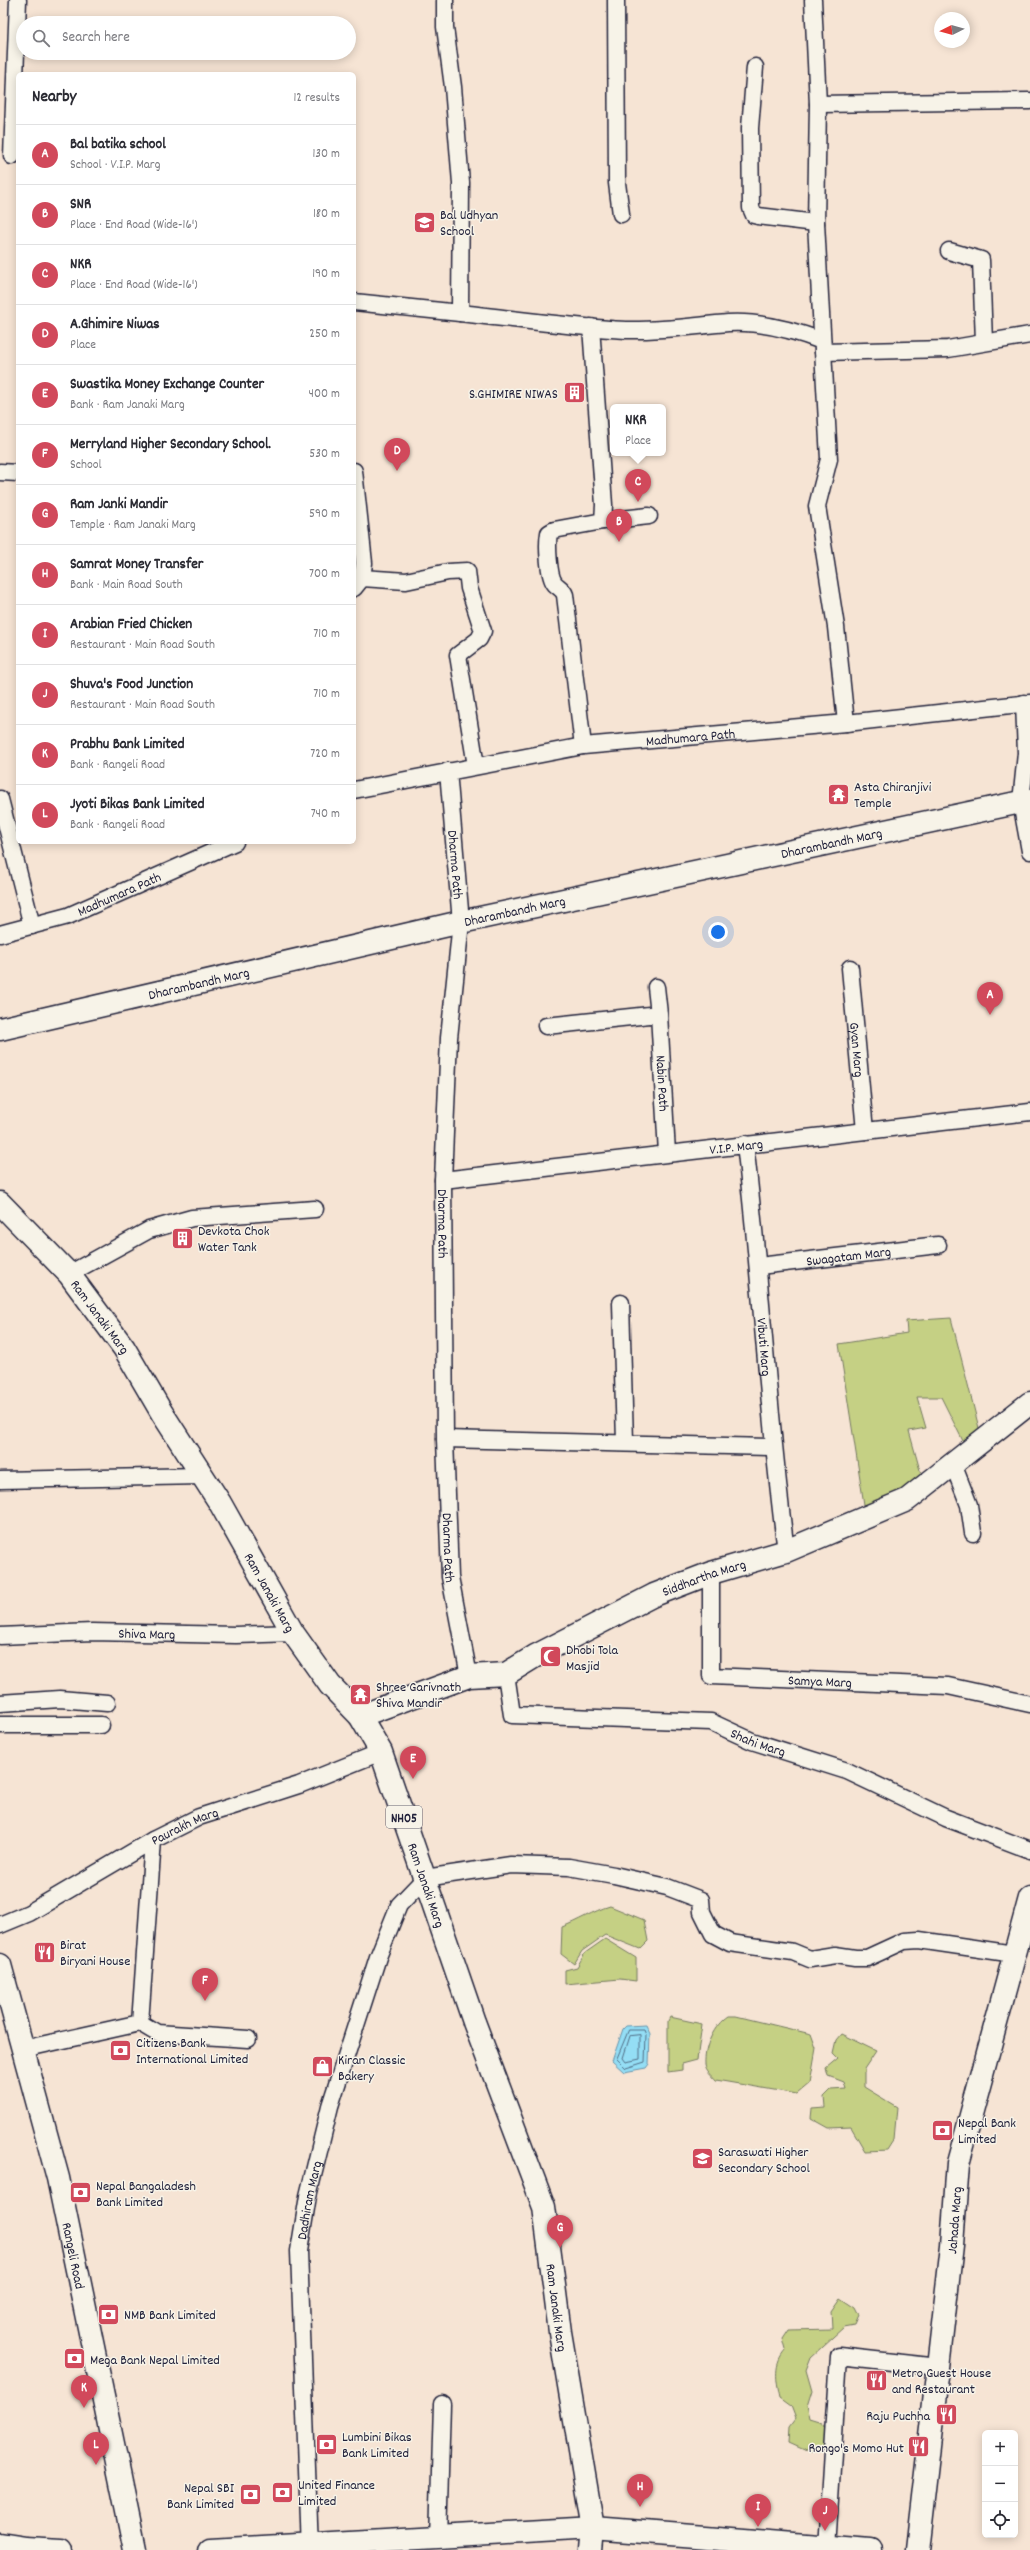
<!DOCTYPE html>
<html lang="en">
<head>
<meta charset="utf-8">
<style>
  :root { --surface:#fff; --page:#f2f2f3; --text:#2b2b33; --muted:#7c7c81; --line:#e1e1e2; --accent:#d1495b }
  body { margin:0; font-family:Dekko,sans-serif; background:var(--page); color:var(--text) }
  .controls { position:absolute; right:12px; bottom:12px; display:grid; overflow:hidden; border-radius:6px; box-shadow:0 2px 10px #0003 }
  .controls button { width:36px; height:36px; display:grid; place-items:center; padding:0; border:0; border-bottom:1px solid var(--line); background:var(--surface); color:var(--text); font:20px sans-serif }
  .compass { position:absolute; left:934px; top:12px; width:36px; height:36px; border-radius:50%; background:var(--surface); box-shadow:0 2px 10px #0003; rotate:264deg }
  .you { position:absolute; left:718px; top:932px; width:14px; height:14px; margin:-10px; border:3px solid #fff; border-radius:50%; background:#1a73e8; box-shadow:0 0 0 6px #1a73e833 }
  .badge { display:grid; place-items:center; width:26px; height:26px; border-radius:50%; background:var(--accent); color:#fff; font-size:13px; font-weight:700 }
  .pin { position:absolute; translate:-50% -33px; filter:drop-shadow(0 1px 2px #0008) }
  .pin::after { content:''; position:absolute; top:21px; width:14px; height:12px; background:inherit; clip-path:polygon(0 0,100% 0,50% 100%) }
  .popup { position:absolute; left:610px; top:404px; width:56px; height:52px; box-sizing:border-box; display:grid; place-content:center; border-radius:6px; background:var(--surface); filter:drop-shadow(0 1px 3px #0005); font-size:13px; white-space:nowrap; color:var(--muted) }
  .popup b { font-size:15px; color:var(--text) }
  .popup::after { content:''; position:absolute; left:50%; top:100%; margin-left:-8px; border:8px solid transparent; border-top-color:var(--surface) }
  .list { margin:0; padding:0; list-style:none }
  h2 { display:flex; justify-content:space-between; align-items:center; height:52px; margin:0; padding:0 16px; font-size:17px }
  h2 small { font-size:13px; font-weight:400; color:var(--muted) }
  .list li { display:grid; grid-template-columns:26px 1fr auto; gap:12px; align-items:center; box-sizing:border-box; height:60px; padding:0 16px; border-top:1px solid var(--line) }
  .list b { display:block; font-size:15px; white-space:nowrap }
  .list p { margin:0; font-size:13px; white-space:nowrap; color:var(--muted) }
  .list em { font-size:13px; font-style:normal; color:var(--muted) }
  .icon { flex:none; width:22px; height:22px; fill:none; stroke:currentColor; stroke-width:2; stroke-linecap:round; stroke-linejoin:round }
  .map { position:relative; flex:none; width:1030px; height:2550px; overflow:hidden }
  .search { position:absolute; background:var(--surface); box-shadow:0 2px 10px #0003; left:16px; top:16px; width:340px; height:44px; display:flex; align-items:center; gap:10px; box-sizing:border-box; padding:0 14px; border-radius:22px; color:var(--muted); font-size:15px }
  .panel { position:absolute; background:var(--surface); box-shadow:0 2px 10px #0003; left:16px; top:72px; width:340px; height:772px; border-radius:6px }
  .map>svg:first-child { display:block }
  .green { fill:#c5d084; stroke:#747960 }
  .water { fill:#94def5; stroke:#6693ab }
  .lines { fill:none; stroke-linecap:round; stroke-linejoin:round }
  .shore { stroke:#506d85; stroke-width:1 }
  .street-casing { stroke:#22223b; stroke-width:19 }
  .secondary-casing { stroke:#22223b; stroke-width:25 }
  .primary-casing { stroke:#22223b; stroke-width:25 }
  .street { stroke:#f7f3e8; stroke-width:16 }
  .secondary { stroke:#f7f3e8; stroke-width:22 }
  .primary { stroke:#f7f3e8; stroke-width:22 }
  .labels { text-anchor:middle; stroke-width:3; stroke-linejoin:round; paint-order:stroke }
  .shield { fill:#f7f3e8; stroke:#62616f; stroke-width:1 }
  .shield-label { font-size:13px; font-weight:bold; fill:#22223b }
  .poi-label { font-size:14px; fill:#22223b; stroke:#f7f3e8; text-anchor:start }
  .street-label { font-size:14px; fill:#22223b; stroke:#f7f3e8 }
</style>
</head>
<body>
<div class="map">
<svg width="1030" height="2550" viewBox="0 0 1030 2550">
  <rect width="100%" height="100%" fill="#f6e4d4"/>
  <filter id="ink" filterUnits="userSpaceOnUse"><feTurbulence type="fractalNoise" baseFrequency=".025" numOctaves="2"/><feDisplacementMap in="SourceGraphic" scale="8" xChannelSelector="R" yChannelSelector="G"/><feConvolveMatrix kernelMatrix="1 2 1 2 8 2 1 2 1" color-interpolation-filters="sRGB"/></filter>
  <g filter="url(#ink)">
    <path class="green" d="M951,1318l29,114 -15,13 -24,-48h-24l9,31 -17,3 14,50 -58,30 -26,-167 68,-11 -1,-12z
      M610,1906l34,14 4,21 -8,8 -35,-14 -23,16 -8,13 -13,-10 1,-27c16,-6 31,-16 48,-21z
      M605,1939l31,19v23l-16,-2 -55,5v-14l12,-3 8,-14z
      M728,2016h8l75,18 5,14 -6,35 -13,11 -81,-14c-4,-5 -10,-9 -11,-16 -1,-17 9,-39 23,-48z
      M670,2017l32,7 -5,36 -15,4v6l-14,2v-51z
      M841,2034l35,17 -12,18v18l33,20 -3,32 -7,11 -22,1 -14,-24 -22,1 -18,-10 1,-9 13,-1 -1,-11 7,-7 15,-1 -2,-7 -16,-6 -2,-8 12,-10 -5,-5 3,-13z
      M840,2298l15,10 4,8 -4,9 -11,2 -33,30 -5,13 6,21 -5,16 3,15 13,4 6,5 1,13 -19,8 -22,-10 1,-15 6,-8 -5,-13 -11,-8c-4,-18 -7,-34 6,-48l-3,-11 6,-9 43,-1 -1,-18z"/>
    <path class="water" d="M646,2025l4,9 -1,30 -3,4 -22,4 -12,-11 11,-32 3,-3z"/>
    <g class="lines">
      <path class="shore" d="M629,2030h15l2,5 -1,27 -19,6 -9,-9z
        M640,2035v24l-14,3 -3,-4 7,-22z"/>
      <defs>
        <g id="street">
          <path d="M616,0l1,183 4,31"/>
          <path d="M813,0l5,104 -2,119 13,236 -12,47 19,121 10,96"/>
          <path d="M755,67l-5,61 1,80 3,7 4,1 58,7"/>
          <path d="M818,104l212,-3"/>
          <path d="M12,156l6,-156"/>
          <path d="M949,251l32,9 3,82"/>
          <path d="M354,302l106,11 1,-130 -8,-96 -8,-60v-27"/>
          <path d="M460,313c55,6 110,14 166,17 35,1 67,-4 102,-7 32,-2 65,7 94,18"/>
          <path d="M823,352l125,-3 82,-14"/>
          <path d="M354,471l10,92 -2,15 -8,10"/>
          <path d="M0,472l18,1"/>
          <path d="M603,521l46,-5"/>
          <path d="M362,578l44,3 42,-9 19,-1 2,17 14,43 -4,8 -21,16 18,111"/>
          <path d="M1024,703l2,50 -5,49 9,49"/>
          <path d="M583,746l-18,-151c-2,-6 -6,-7 -10,-11 -7,-8 -8,-41 -6,-51l5,-3 49,-9 1,-16 -13,-178"/>
          <path id="s1" d="M448,771l13,151 -12,116 -6,142 2,259 5,138 19,99"/>
          <path id="s2" d="M354,790l229,-44 263,-23 184,-20"/>
          <path d="M0,799l32,127"/>
          <path id="s3" d="M0,934l68,-18 167,-74"/>
          <path id="s4" d="M850,968l15,163"/>
          <path d="M656,987l3,27"/>
          <path id="s5" d="M546,1026l113,-12 8,139"/>
          <path id="s6" d="M745,1144c16,135 23,271 41,407"/>
          <path id="s7" d="M443,1180l587,-68"/>
          <path id="s8" d="M759,1266l179,-21"/>
          <path d="M69,1274l80,-44 43,-12 123,-9"/>
          <path d="M621,1303l4,139"/>
          <path d="M445,1439l327,8"/>
          <path d="M953,1464l16,41 4,28"/>
          <path d="M0,1480l202,-4"/>
          <path id="s9" d="M711,1573v103l237,10 82,18"/>
          <path id="s10" d="M0,1636l92,-4 144,3 57,-2"/>
          <path id="s11" d="M506,1674l6,41 199,7 41,19 95,30 99,47 84,32"/>
          <path d="M0,1703l60,-4 47,4"/>
          <path d="M0,1725h101"/>
          <path id="s12" d="M0,1925l29,-12 124,-73 46,-23 100,-32 82,-33"/>
          <path d="M140,2023l17,10 91,6"/>
          <path d="M23,2049l117,-26 13,-183"/>
          <path d="M438,2539l4,-135"/>
          <path d="M827,2547l12,-191 99,11"/>
          <path id="s13" d="M310,2550l-11,-299 9,-55 22,-90 48,-149 21,-52 26,-27 86,-13 58,2 45,8 53,12 34,13 1,12 11,22 17,9 63,9 17,7 25,-4 20,3h12l37,-17 15,-1 95,14"/>
        </g>
        <g id="secondary">
          <path id="s14" d="M360,1716l109,-40 37,-2 31,-19 117,-60 57,-22 75,-22 121,-51 123,-97"/>
          <path id="s15" d="M0,1965l58,213 77,372"/>
          <path id="s16" d="M917,2550l35,-305 6,-82 72,-265"/>
        </g>
        <g id="primary">
          <path id="s17" d="M0,1029l461,-107 569,-122"/>
          <path id="s18" d="M0,1203l69,71 55,74 38,65 58,90 73,130 37,52 30,31 21,36 93,270 70,185 16,125 33,196 -2,22"/>
          <path d="M0,2544l26,4 35,2"/>
          <path d="M210,2550l383,-22 277,22"/>
        </g>
      </defs>
      <use href="#street" class="street-casing"/>
      <use href="#secondary" class="secondary-casing"/>
      <use href="#primary" class="primary-casing"/>
      <use href="#street" class="street"/>
      <use href="#secondary" class="secondary"/>
      <use href="#primary" class="primary"/>
    </g>
  </g>
  <defs>
    <symbol id="school-square" viewBox="-11 -11 22 22"><rect x="-9" y="-9" width="18" height="18" rx="4" fill="#d1495b" stroke="#f7f3e8"/><path d="M0-5L7-2L0 1L-7-2ZM-4 1L0 2.5L4 1V4Q0 6-4 4Z" fill="#fff"/></symbol>
    <symbol id="building-square" viewBox="-11 -11 22 22"><rect x="-9" y="-9" width="18" height="18" rx="4" fill="#d1495b" stroke="#f7f3e8"/><path d="M-4-6H4V6H1V3H-1V6H-4ZM-2.5-4.3h1.7v1.8h-1.7ZM.8-4.3h1.7v1.8H.8ZM-2.5-1h1.7V.8h-1.7ZM.8-1h1.7V.8H.8Z" fill="#fff"/></symbol>
    <symbol id="temple-square" viewBox="-11 -11 22 22"><rect x="-9" y="-9" width="18" height="18" rx="4" fill="#d1495b" stroke="#f7f3e8"/><path d="M0-6L5-2H3V0L6.5 2.5H4V6H1.5V3h-3V6H-4V2.5H-6.5L-3 0V-2H-5Z" fill="#fff"/></symbol>
    <symbol id="mosque-square" viewBox="-11 -11 22 22"><rect x="-9" y="-9" width="18" height="18" rx="4" fill="#d1495b" stroke="#f7f3e8"/><path d="M3.5-4.9A6 6 0 1 0 3.5 4.9A5 5 0 1 1 3.5-4.9Z" fill="#fff"/></symbol>
    <symbol id="restaurant-square" viewBox="-11 -11 22 22"><rect x="-9" y="-9" width="18" height="18" rx="4" fill="#d1495b" stroke="#f7f3e8"/><path d="M-5-6h1v4h1v-4h1v4h1v-4h1v5L-1.5 .5V6h-2V.5L-5-1ZM5-6V6H3V1.5H1.5Q1.5-4 5-6Z" fill="#fff"/></symbol>
    <symbol id="bank-square" viewBox="-11 -11 22 22"><rect x="-9" y="-9" width="18" height="18" rx="4" fill="#d1495b" stroke="#f7f3e8"/><path d="M-6-4H6V4H-6ZM0-2.3a2.3 2.3 0 1 0 0 4.6a2.3 2.3 0 1 0 0-4.6Z" fill="#fff"/></symbol>
    <symbol id="shop-square" viewBox="-11 -11 22 22"><rect x="-9" y="-9" width="18" height="18" rx="4" fill="#d1495b" stroke="#f7f3e8"/><path d="M-5-2.5h2.3a2.7 3.5 0 0 1 5.4 0H5L5.5 6h-11ZM-1.5-2.5h3a1.5 2.3 0 0 0-3 0Z" fill="#fff"/></symbol>
  </defs>
  <g fill-rule="evenodd">
    <use href="#school-square" x="412" y="210" width="25" height="25"/>
    <use href="#building-square" x="562" y="380" width="25" height="25"/>
    <use href="#temple-square" x="826" y="782" width="25" height="25"/>
    <use href="#building-square" x="170" y="1226" width="25" height="25"/>
    <use href="#mosque-square" x="538" y="1644" width="25" height="25"/>
    <use href="#temple-square" x="348" y="1682" width="25" height="25"/>
    <use href="#restaurant-square" x="32" y="1940" width="25" height="25"/>
    <use href="#bank-square" x="108" y="2038" width="25" height="25"/>
    <use href="#shop-square" x="310" y="2054" width="25" height="25"/>
    <use href="#bank-square" x="930" y="2118" width="25" height="25"/>
    <use href="#school-square" x="690" y="2146" width="25" height="25"/>
    <use href="#bank-square" x="68" y="2180" width="25" height="25"/>
    <use href="#bank-square" x="96" y="2302" width="25" height="25"/>
    <use href="#bank-square" x="62" y="2346" width="25" height="25"/>
    <use href="#restaurant-square" x="864" y="2368" width="25" height="25"/>
    <use href="#restaurant-square" x="934" y="2402" width="25" height="25"/>
    <use href="#bank-square" x="314" y="2432" width="25" height="25"/>
    <use href="#restaurant-square" x="906" y="2434" width="25" height="25"/>
    <use href="#bank-square" x="270" y="2480" width="25" height="25"/>
    <use href="#bank-square" x="238" y="2482" width="25" height="25"/>
  </g>
  <g class="labels">
    <rect class="shield" x="386" y="1806" width="36" height="22" rx="3"/>
    <g class="shield-label">
      <text x="404" y="1822">NH05</text>
    </g>
    <g class="poi-label">
      <text x="440" y="219">Bal Udhyan<tspan x="440" dy="16">School</tspan></text>
      <text x="558" y="398" text-anchor="end">S.GHIMIRE NIWAS</text>
      <text x="854" y="791">Asta Chiranjivi<tspan x="854" dy="16">Temple</tspan></text>
      <text x="198" y="1235">Devkota Chok<tspan x="198" dy="16">Water Tank</tspan></text>
      <text x="566" y="1654">Dhobi Tola<tspan x="566" dy="16">Masjid</tspan></text>
      <text x="376" y="1691">Shree Garivnath<tspan x="376" dy="16">Shiva Mandir</tspan></text>
      <text x="60" y="1949">Birat<tspan x="60" dy="16">Biryani House</tspan></text>
      <text x="136" y="2047">Citizens Bank<tspan x="136" dy="16">International Limited</tspan></text>
      <text x="338" y="2064">Kiran Classic<tspan x="338" dy="16">Bakery</tspan></text>
      <text x="958" y="2127">Nepal Bank<tspan x="958" dy="16">Limited</tspan></text>
      <text x="718" y="2156">Saraswati Higher<tspan x="718" dy="16">Secondary School</tspan></text>
      <text x="96" y="2190">Nepal Bangaladesh<tspan x="96" dy="16">Bank Limited</tspan></text>
      <text x="124" y="2319">NMB Bank Limited</text>
      <text x="90" y="2364">Mega Bank Nepal Limited</text>
      <text x="892" y="2377">Metro Guest House<tspan x="892" dy="16">and Restaurant</tspan></text>
      <text x="930" y="2420" text-anchor="end">Raju Puchha</text>
      <text x="342" y="2441">Lumbini Bikas<tspan x="342" dy="16">Bank Limited</tspan></text>
      <text x="904" y="2452" text-anchor="end">Rongo's Momo Hut</text>
      <text x="298" y="2489">United Finance<tspan x="298" dy="16">Limited</tspan></text>
      <text x="234" y="2492" text-anchor="end">Nepal SBI<tspan x="234" dy="16">Bank Limited</tspan></text>
    </g>
    <g class="street-label">
      <text dy="5" stroke="none"><textPath href="#s2" startOffset="341">Madhumara Path</textPath></text>
      <text dy="5" stroke="none"><textPath href="#s17" startOffset="852">Dharambandh Marg</textPath></text>
      <text dy="5" stroke="none"><textPath href="#s1" startOffset="94">Dharma Path</textPath></text>
      <text dy="5" stroke="none"><textPath href="#s3" startOffset="126">Madhumara Path</textPath></text>
      <text dy="5" stroke="none"><textPath href="#s17" startOffset="528">Dharambandh Marg</textPath></text>
      <text dy="5" stroke="none"><textPath href="#s17" startOffset="204">Dharambandh Marg</textPath></text>
      <text dy="5" stroke="none"><textPath href="#s4" startOffset="82">Gyan Marg</textPath></text>
      <text dy="5" stroke="none"><textPath href="#s5" startOffset="183">Nabin Path</textPath></text>
      <text dy="5" stroke="none"><textPath href="#s7" startOffset="295">V.I.P. Marg</textPath></text>
      <text dy="5" stroke="none"><textPath href="#s1" startOffset="454">Dharma Path</textPath></text>
      <text dy="5" stroke="none"><textPath href="#s8" startOffset="90">Swagatam Marg</textPath></text>
      <text dy="5" stroke="none"><textPath href="#s18" startOffset="152">Ram Janaki Marg</textPath></text>
      <text dy="5" stroke="none"><textPath href="#s6" startOffset="204">Vibuti Marg</textPath></text>
      <text dy="5" stroke="none"><textPath href="#s1" startOffset="778">Dharma Path</textPath></text>
      <text dy="5" stroke="none"><textPath href="#s14" startOffset="374">Siddhartha Marg</textPath></text>
      <text dy="5" stroke="none"><textPath href="#s18" startOffset="476">Ram Janaki Marg</textPath></text>
      <text dy="5" stroke="none"><textPath href="#s10" startOffset="147">Shiva Marg</textPath></text>
      <text dy="5" stroke="none"><textPath href="#s9" startOffset="212">Samya Marg</textPath></text>
      <text dy="5" stroke="none"><textPath href="#s11" startOffset="292">Shahi Marg</textPath></text>
      <text dy="5" stroke="none"><textPath href="#s12" startOffset="210">Paurakh Marg</textPath></text>
      <text dy="5" stroke="none"><textPath href="#s18" startOffset="812">Ram Janaki Marg</textPath></text>
      <text dy="5" stroke="none"><textPath href="#s13" startOffset="351">Dadhiram Marg</textPath></text>
      <text dy="5" stroke="none"><textPath href="#s16" startOffset="332">Jahada Marg</textPath></text>
      <text dy="5" stroke="none"><textPath href="#s15" startOffset="300">Rangeli Road</textPath></text>
      <text dy="5" stroke="none"><textPath href="#s18" startOffset="1256">Ram Janaki Marg</textPath></text>
    </g>
  </g>
</svg>
<div class="controls">
<button>+</button>
<button>−</button>
<button><svg class="icon" aria-label="locate" viewBox="0 0 24 24"><circle cx="12" cy="12" r="6"/><path d="M12 2v4M12 18v4M2 12h4M18 12h4"/></svg></button>
</div>
<svg class="compass" viewBox="-18 -18 36 36"><path d="M0-13l5 13h-10z" fill="#e53935"/><path d="M0 13l5-13h-10z" fill="#7c7c81"/></svg>
<div class="you"></div>
<div class="pin badge" style="left:990px;top:1015px">A</div>
<div class="pin badge" style="left:619px;top:542px">B</div>
<div class="pin badge" style="left:638px;top:502px">C</div>
<div class="popup"><b>NKR</b>Place</div>
<div class="pin badge" style="left:397px;top:471px">D</div>
<div class="pin badge" style="left:413px;top:1779px">E</div>
<div class="pin badge" style="left:205px;top:2001px">F</div>
<div class="pin badge" style="left:560px;top:2248px">G</div>
<div class="pin badge" style="left:640px;top:2507px">H</div>
<div class="pin badge" style="left:758px;top:2527px">I</div>
<div class="pin badge" style="left:825px;top:2531px">J</div>
<div class="pin badge" style="left:84px;top:2408px">K</div>
<div class="pin badge" style="left:96px;top:2465px">L</div>
<div class="search"><svg class="icon" aria-label="search" viewBox="0 0 24 24"><circle cx="10" cy="10" r="6"/><path d="M15 15l6 6"/></svg>Search here</div>
<section class="panel">
<h2>Nearby<small>12 results</small></h2>
<ul class="list">
<li><span class="badge">A</span><div><b>Bal batika school</b><p>School · V.I.P. Marg</p></div><em>130 m</em></li>
<li><span class="badge">B</span><div><b>SNR</b><p>Place · End Road (Wide-16')</p></div><em>180 m</em></li>
<li><span class="badge">C</span><div><b>NKR</b><p>Place · End Road (Wide-16')</p></div><em>190 m</em></li>
<li><span class="badge">D</span><div><b>A.Ghimire Niwas</b><p>Place</p></div><em>250 m</em></li>
<li><span class="badge">E</span><div><b>Swastika Money Exchange Counter</b><p>Bank · Ram Janaki Marg</p></div><em>400 m</em></li>
<li><span class="badge">F</span><div><b>Merryland Higher Secondary School.</b><p>School</p></div><em>530 m</em></li>
<li><span class="badge">G</span><div><b>Ram Janki Mandir</b><p>Temple · Ram Janaki Marg</p></div><em>590 m</em></li>
<li><span class="badge">H</span><div><b>Samrat Money Transfer</b><p>Bank · Main Road South</p></div><em>700 m</em></li>
<li><span class="badge">I</span><div><b>Arabian Fried Chicken</b><p>Restaurant · Main Road South</p></div><em>710 m</em></li>
<li><span class="badge">J</span><div><b>Shuva's Food Junction</b><p>Restaurant · Main Road South</p></div><em>710 m</em></li>
<li><span class="badge">K</span><div><b>Prabhu Bank Limited</b><p>Bank · Rangeli Road</p></div><em>720 m</em></li>
<li><span class="badge">L</span><div><b>Jyoti Bikas Bank Limited</b><p>Bank · Rangeli Road</p></div><em>740 m</em></li>
</ul>
</section>
</div>
</body>
</html>
